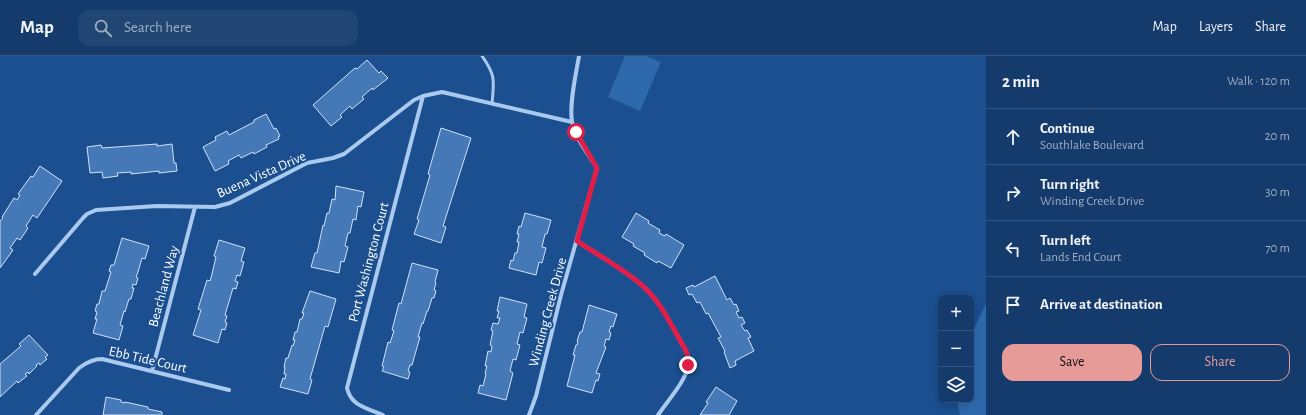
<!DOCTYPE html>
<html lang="en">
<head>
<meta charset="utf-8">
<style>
  :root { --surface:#143b6b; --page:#214673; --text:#f1f3f6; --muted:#9dadc1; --line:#33557e; --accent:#e69b98 }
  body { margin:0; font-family:"Alegreya Sans",sans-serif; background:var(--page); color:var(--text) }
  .controls { position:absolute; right:12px; bottom:12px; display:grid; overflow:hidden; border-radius:8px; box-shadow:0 2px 10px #0003 }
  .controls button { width:36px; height:36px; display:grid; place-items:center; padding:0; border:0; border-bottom:1px solid var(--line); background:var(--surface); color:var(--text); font:20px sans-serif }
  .stop { position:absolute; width:12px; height:12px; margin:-9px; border:3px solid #e11d48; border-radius:50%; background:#fff }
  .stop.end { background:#e11d48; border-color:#fff; box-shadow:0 1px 4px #0008 }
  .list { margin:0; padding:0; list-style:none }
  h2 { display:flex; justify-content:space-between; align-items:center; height:52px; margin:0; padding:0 16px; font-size:17px }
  h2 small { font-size:13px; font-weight:400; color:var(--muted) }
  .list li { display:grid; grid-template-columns:26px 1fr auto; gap:12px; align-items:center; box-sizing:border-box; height:56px; padding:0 16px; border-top:1px solid var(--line) }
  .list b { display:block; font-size:15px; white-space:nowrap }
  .list p { margin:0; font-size:13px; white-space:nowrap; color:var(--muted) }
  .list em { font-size:13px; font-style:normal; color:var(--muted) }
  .actions { display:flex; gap:8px; padding:12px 16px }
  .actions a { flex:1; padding:9px 0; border:1px solid var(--accent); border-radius:12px; text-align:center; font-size:14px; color:var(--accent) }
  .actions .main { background:var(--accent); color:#111 }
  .icon { flex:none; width:22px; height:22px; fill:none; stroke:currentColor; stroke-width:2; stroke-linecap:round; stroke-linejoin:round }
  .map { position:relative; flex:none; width:986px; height:359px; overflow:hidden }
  header { display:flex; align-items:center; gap:24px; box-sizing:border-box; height:56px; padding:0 20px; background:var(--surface); border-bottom:1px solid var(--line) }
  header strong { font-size:19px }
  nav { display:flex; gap:22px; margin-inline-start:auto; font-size:14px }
  .search { width:280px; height:36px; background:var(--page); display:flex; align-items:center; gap:10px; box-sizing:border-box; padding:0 14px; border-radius:12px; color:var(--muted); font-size:15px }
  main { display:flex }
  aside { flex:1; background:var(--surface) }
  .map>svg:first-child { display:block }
  .green { fill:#2e69ad }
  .building { fill:#4478b7; stroke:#cfe3fa }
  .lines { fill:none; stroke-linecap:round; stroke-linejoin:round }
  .service { stroke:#a9c9ee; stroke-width:3 }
  .minor { stroke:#a9c9ee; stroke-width:4 }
  .route { stroke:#e11d48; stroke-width:5 }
  .labels { text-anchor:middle; stroke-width:4; stroke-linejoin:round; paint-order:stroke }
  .street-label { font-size:14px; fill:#fff; stroke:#1b4f8f }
</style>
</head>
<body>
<header>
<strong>Map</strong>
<div class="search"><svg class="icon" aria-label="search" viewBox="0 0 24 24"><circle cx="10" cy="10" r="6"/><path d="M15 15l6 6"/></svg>Search here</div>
<nav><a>Map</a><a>Layers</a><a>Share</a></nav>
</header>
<main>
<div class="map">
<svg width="986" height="359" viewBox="0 0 986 359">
  <rect width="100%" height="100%" fill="#1b4f8f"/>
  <path class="green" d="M625,0h21l15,6 -21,49 -32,-14z
    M986,248v111h-26l-3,-15h14v-66z"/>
  <path class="building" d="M367,4l12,13 2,-2 7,7 -15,12 -1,-2 -10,9 2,2 -12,10 -2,-3 -10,9 2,2 -11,9 -18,-21 42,-37 2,1z
    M266,58l8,15 2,-1 4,8 -2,1 1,2 -13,6 1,2 -13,7 -1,-2 -12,6 -2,-3 -11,6 1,3 -14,7 -12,-24 13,-7 -1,-3 12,-6 2,4 25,-13v-2z
    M441,72l30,10 -28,88 3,1 -5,16 -27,-9 5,-14 -2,-1 13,-44 -2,-1z
    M157,88v2l15,-2 2,19h2l1,8 -18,2v-2l-28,3v-2l-14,1 1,3 -15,2 -1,-6 -12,1 -3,-26 14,-2 1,3z
    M40,110l22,15 -25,37 -4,-3 -7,11 2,2 -8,12 -3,-2 -7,10 3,2 -13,18v-47l3,-3 -1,-1 12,-19 3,2 3,-5 -2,-1 13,-18 2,1z
    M336,130l28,6 -3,15 -3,-1 -2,14 -3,-1 -3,14h-2l-3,13 3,1 -4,15 -3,-1 -2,12 -28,-6 4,-14h2l6,-28 1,1 3,-13h2l3,-14 3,1z
    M525,157l26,7 -4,14h-2l-3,13 4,1 -4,15 -3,-1 -3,13 -27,-7 2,-8 2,1 2,-8h2l2,-11h-2l2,-8h-2l2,-8 2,1z
    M636,157l13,8 -1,2 12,7 -1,3 6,3 1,-2 18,11 -13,23 -13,-7 -1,2 -13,-8 1,-2 -12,-7 1,-2 -12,-7z
    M122,182l27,8 -4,13 -3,-1 -4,14 -2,5 2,1 -2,7 -3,-1 -1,4h2l-3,11h-2l-4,13 -1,-1 -4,14 3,1 -4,14 -26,-7 4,-14h-2l2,-7 -2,-1 2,-7h2l3,-13h3l6,-19 -2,-1 2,-6h3z
    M219,184l26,8 -4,13 3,1 -4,14 -3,-1 -2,6 3,1 -2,7 -3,-1 -8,27 2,1 -2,6 2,1 -2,7 -3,-1 -4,14 -25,-8 8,-25 -3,-1 9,-29 3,1 1,-3 5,-21 -2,-1z
    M412,207l26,7 -3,12 1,1 -2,7 2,1 -2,7h-2l-4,13h-1l-4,13 -1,-1 -4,14h2l-8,28h-2l-2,6 2,1 -2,7 -26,-8 2,-4 -2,-1 6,-24 2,1 4,-12 -2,-1 7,-27 2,1z
    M715,220l12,24 3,-2 4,7 2,-1 3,7 -3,1 3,6 3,-1 3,6 -4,2 4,6 2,-1 4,7 -3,1 6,13 -19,10 1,4 -6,3 -6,-16 1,-1 -7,-13 3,-1 -13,-24 -2,1 -6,-12 -3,1 -5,-9 -3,1 -3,-7 7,-3 1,2z
    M310,235l26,8 -8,28 -3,-1 -15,53 2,1 -4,14 -28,-7 3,-9 2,1 1,-5h-2l1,-7h-1l2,-9h2l4,-13 1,1 2,-6h-2l2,-8h2l3,-13h2l2,-6h-2z
    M500,241l27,7 -3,13 3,1 -4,15 -3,-1 -3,12 3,1 -4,15 -3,-1 -3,12 3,2 -7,27 -28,-7 2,-8 3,1 3,-12 -1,-1 2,-7h-2l3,-15 3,1 1,-6 -2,-1 3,-14 -2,-1 2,-7 5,1 2,-6h-3l2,-7h-2z
    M589,249l28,9 -4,13 -2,-1 -2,6 2,1 -2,7 -3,-1 -2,7 2,1 -10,26 4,1 -2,7 -2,-1 -4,13 -25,-7 8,-31h-2l3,-10h1l1,-3 -1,-1 3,-9h2z
    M29,279l19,20 -3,2 2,2 -7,6 -1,-2 -3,2 1,1 -8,8 -1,-2 -3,2 2,2 -9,7 -1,-2 -17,16v-33l21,-18 -2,-2z
    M716,331l21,14 -8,14h-29l8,-12 -2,-1z
    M106,341l15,3v2l4,1v-1l23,5v2l14,3v3h-59z"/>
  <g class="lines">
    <path class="service" d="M482,0c14,20 12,24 10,48"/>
    <path class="minor" d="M577,185c22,15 49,29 68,47 17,16 27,39 39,59 3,5 5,12 4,19 -1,13 -22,37 -30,49
      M35,218l48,-56 4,-4 9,-4 61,-4 58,1 15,-4 77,-40 26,-5 11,-4 70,-54 9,-4 19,-4 130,30
      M152,315l43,-164
      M36,359l43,-47c8,-6 14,-9 23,-9l127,31
      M383,359c-16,-7 -32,-9 -36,-27l76,-292
      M529,359l7,-19 25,-101 36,-127c-9,-14 -22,-30 -25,-47 -3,-17 4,-47 7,-65"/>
  </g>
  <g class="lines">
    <path class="route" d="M576,76l21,36 -20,73c22,15 49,29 68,47 17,16 27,39 39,59l3,6 1,12"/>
  </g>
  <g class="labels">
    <g class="street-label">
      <text transform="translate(261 118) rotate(-24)" y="5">Buena Vista Drive</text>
      <text transform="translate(368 206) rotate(-75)" y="5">Port Washington Court</text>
      <text transform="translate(163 230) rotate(-75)" y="5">Beachland Way</text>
      <text transform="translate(547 256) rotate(-75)" y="5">Winding Creek Drive</text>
      <text transform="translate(148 303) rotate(13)" y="5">Ebb Tide Court</text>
    </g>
  </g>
</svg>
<div class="controls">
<button>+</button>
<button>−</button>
<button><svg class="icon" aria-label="layers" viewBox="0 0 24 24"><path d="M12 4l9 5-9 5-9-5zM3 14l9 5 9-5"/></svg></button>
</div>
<div class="stop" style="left:576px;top:76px"></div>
<div class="stop end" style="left:688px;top:309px"></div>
</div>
<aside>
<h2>2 min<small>Walk · 120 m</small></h2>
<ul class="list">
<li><svg class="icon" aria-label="ahead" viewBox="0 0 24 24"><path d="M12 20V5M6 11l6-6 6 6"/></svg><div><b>Continue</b><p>Southlake Boulevard</p></div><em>20 m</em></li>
<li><svg class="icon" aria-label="right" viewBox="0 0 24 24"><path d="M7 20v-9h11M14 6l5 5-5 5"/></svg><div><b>Turn right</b><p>Winding Creek Drive</p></div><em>30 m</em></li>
<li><svg class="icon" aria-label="left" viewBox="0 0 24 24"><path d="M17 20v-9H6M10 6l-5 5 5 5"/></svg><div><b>Turn left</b><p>Lands End Court</p></div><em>70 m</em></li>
<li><svg class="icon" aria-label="arrive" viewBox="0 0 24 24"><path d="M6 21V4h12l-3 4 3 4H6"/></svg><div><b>Arrive at destination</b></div></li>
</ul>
<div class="actions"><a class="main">Save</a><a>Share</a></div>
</aside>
</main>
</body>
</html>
